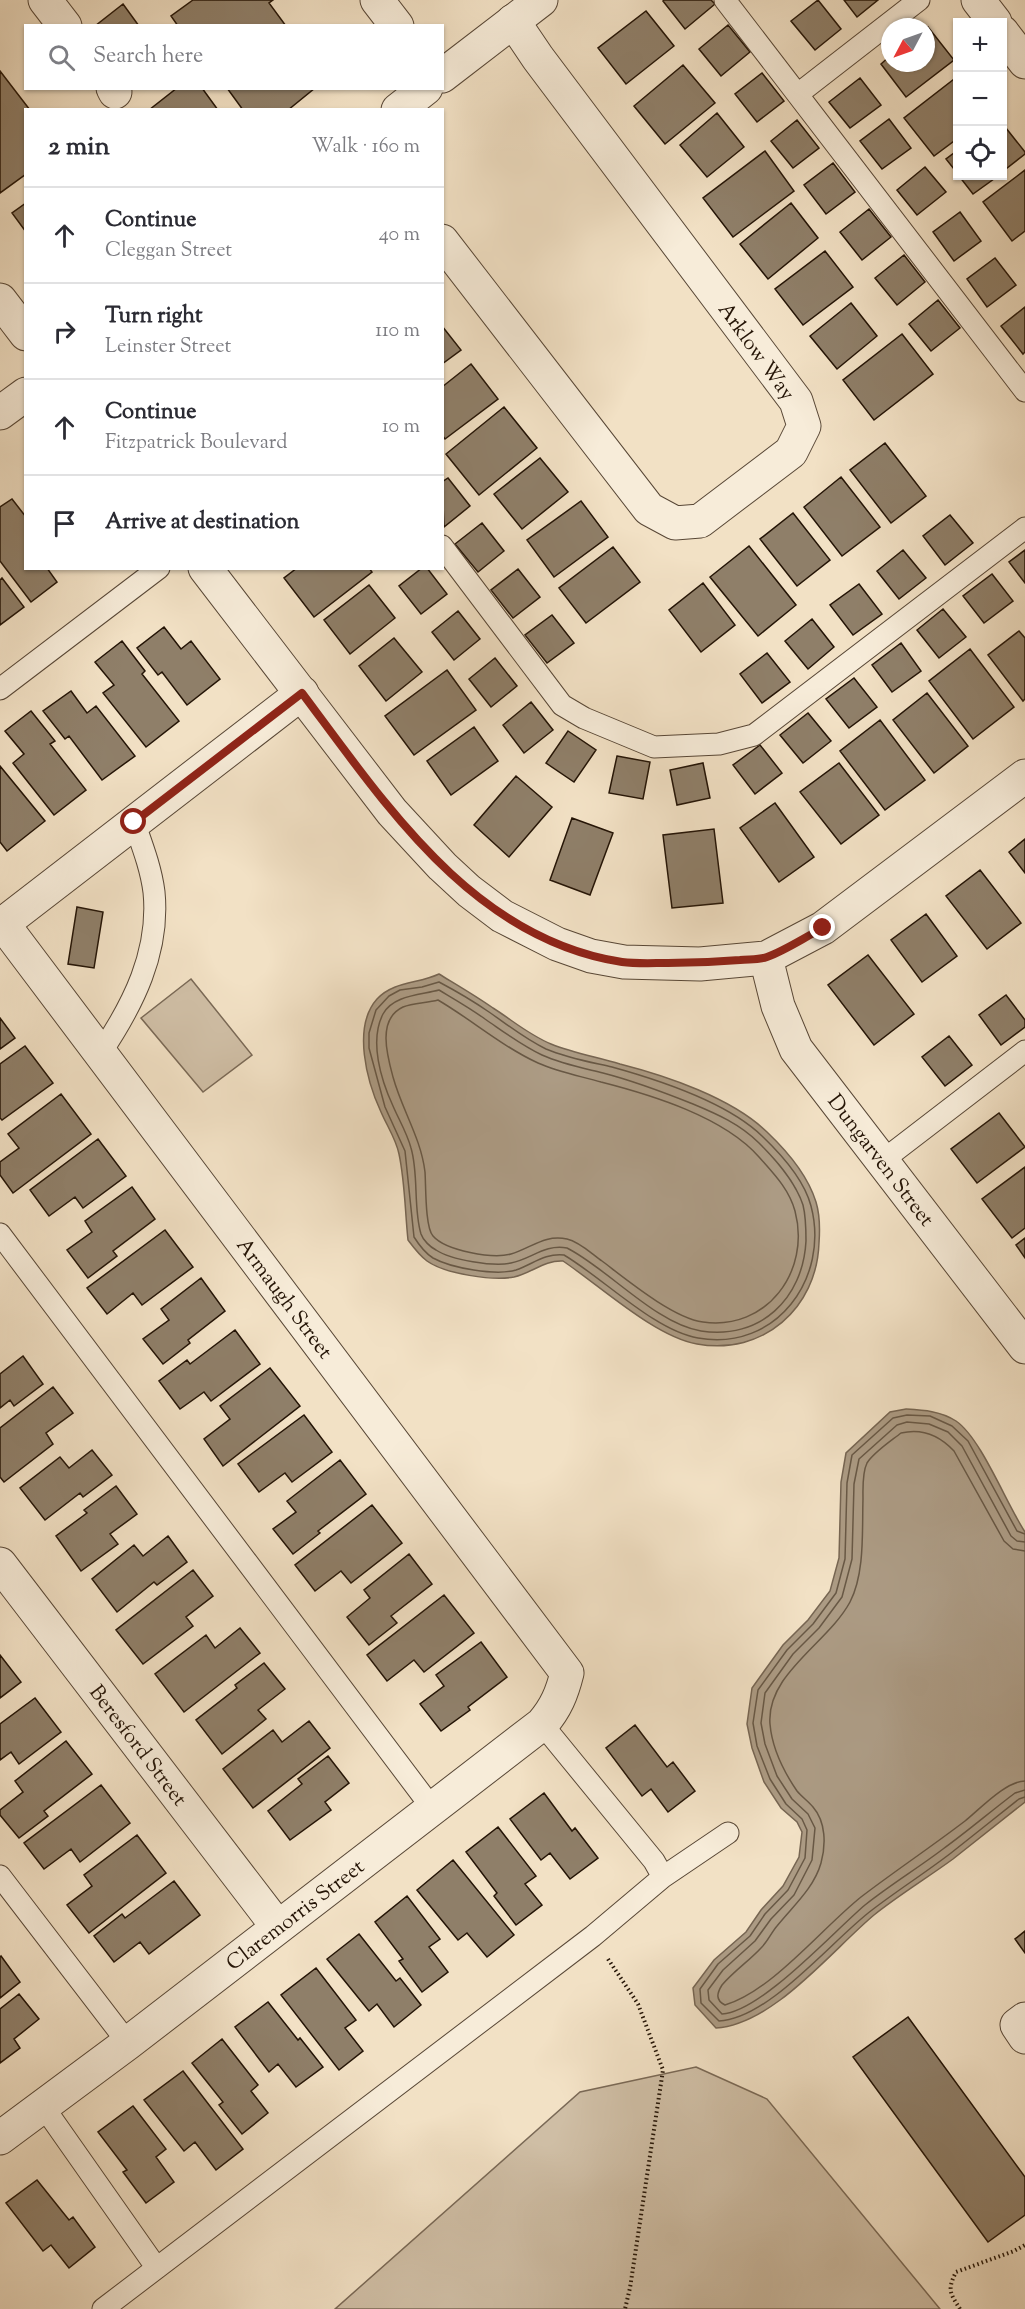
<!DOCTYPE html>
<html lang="en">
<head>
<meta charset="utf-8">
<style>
  :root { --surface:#fff; --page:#f2f2f3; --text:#2b2b33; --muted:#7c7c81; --line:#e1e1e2 }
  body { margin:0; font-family:"Sorts Mill Goudy",serif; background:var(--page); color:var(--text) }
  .controls { position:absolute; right:18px; top:18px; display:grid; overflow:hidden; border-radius:0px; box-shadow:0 2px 4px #0004 }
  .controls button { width:54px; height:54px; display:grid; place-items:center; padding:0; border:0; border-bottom:2px solid var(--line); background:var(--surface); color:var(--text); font:30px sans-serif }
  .compass { position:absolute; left:881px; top:18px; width:54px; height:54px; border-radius:50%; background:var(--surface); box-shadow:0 2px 4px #0004; rotate:229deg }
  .stop { position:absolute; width:18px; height:18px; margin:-14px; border:4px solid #8f2418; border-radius:50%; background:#fff }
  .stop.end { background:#8f2418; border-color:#fff; box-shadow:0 2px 6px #0008 }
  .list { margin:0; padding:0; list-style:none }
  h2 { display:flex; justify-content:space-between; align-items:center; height:78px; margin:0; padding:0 24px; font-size:26px }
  h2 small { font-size:20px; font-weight:400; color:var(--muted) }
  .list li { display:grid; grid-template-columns:39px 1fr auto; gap:18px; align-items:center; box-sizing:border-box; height:96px; padding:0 24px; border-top:2px solid var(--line) }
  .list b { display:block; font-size:22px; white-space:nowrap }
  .list p { margin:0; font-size:20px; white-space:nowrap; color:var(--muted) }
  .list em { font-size:20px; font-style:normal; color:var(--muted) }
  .icon { flex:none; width:33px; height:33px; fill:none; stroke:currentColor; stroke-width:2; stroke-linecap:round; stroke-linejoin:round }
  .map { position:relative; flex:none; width:1025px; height:2309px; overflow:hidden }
  .search { position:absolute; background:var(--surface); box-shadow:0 2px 4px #0004; left:24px; top:24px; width:420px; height:66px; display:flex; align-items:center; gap:15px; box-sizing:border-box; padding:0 21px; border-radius:0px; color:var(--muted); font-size:22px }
  .panel { position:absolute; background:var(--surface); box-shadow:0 2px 4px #0004; left:24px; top:108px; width:420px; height:462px; border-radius:0px }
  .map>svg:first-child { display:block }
  .green { fill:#cfbea5; stroke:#7a6956; stroke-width:1.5 }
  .water { fill:#ac9b84; stroke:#766552; stroke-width:1.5 }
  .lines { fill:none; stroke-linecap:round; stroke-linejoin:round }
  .shore { stroke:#685845; stroke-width:1.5 }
  .building { fill:#8f7f69; stroke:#241406; stroke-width:1.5 }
  .service-casing { stroke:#584736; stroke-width:23 }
  .minor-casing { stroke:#584736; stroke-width:35 }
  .path { stroke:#241406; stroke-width:4; stroke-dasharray:1.5 3; stroke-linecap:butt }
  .service { stroke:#f7ecd9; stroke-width:21 }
  .minor { stroke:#f7ecd9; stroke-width:33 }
  .route { stroke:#8f2418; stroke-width:8 }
  .labels { text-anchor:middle; stroke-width:4.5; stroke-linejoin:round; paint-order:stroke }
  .street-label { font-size:21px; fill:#241406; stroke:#f7ecd9 }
</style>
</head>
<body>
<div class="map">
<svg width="1025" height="2309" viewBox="0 0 1025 2309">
  <rect width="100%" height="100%" fill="#f2e1c5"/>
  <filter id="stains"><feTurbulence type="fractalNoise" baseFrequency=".00333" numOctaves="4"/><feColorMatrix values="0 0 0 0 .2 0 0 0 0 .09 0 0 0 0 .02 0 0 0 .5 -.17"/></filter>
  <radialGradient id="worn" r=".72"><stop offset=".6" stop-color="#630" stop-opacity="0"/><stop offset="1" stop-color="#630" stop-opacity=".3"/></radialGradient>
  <path class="green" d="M191,979l61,76 -49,37 -62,-74z
    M696,2067l71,32 173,210h-605l245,-217z"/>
  <path class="water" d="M439,974c18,11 37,22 54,34 19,12 36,27 58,36 22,9 46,13 69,20 47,12 112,34 147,68 20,19 41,44 49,70 4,13 4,27 3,41 -2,65 -56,113 -122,101 -42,-7 -98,-59 -134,-83 -19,-1 -31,12 -49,16 -21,4 -69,-3 -87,-16 -8,-6 -13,-13 -19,-21 -3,-28 -3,-58 -9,-86 -3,-15 -12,-28 -18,-42 -14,-30 -29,-85 -4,-113 17,-18 41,-15 62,-25z
    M906,1409c17,1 35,2 50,12 25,17 50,82 69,111v270c-24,19 -48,38 -72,57 -26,19 -54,36 -79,56 -43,36 -100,109 -158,113l-21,-23 -2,-17 21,-28 32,-28 15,-22 22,-24 16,-29 3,-25 -5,-10 -16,-14 -17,-26 -12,-34 -5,-24 5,-36 31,-43 25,-25 22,-29 9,-33 2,-76 5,-29 44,-41z"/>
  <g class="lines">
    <path class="shore" d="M439,982c17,9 34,19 50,30 19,13 36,27 57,37 21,9 44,13 66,18 47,13 115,35 150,69 20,19 42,43 49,70 19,72 -35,146 -113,132 -43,-7 -95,-60 -134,-83 -19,-2 -31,9 -48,15 -20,6 -65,-2 -83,-12 -8,-5 -14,-13 -19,-21l-9,-86 -20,-44 -16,-59v-15l7,-23 13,-14 11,-6 22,-3z
      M439,990c15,9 31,18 46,29 19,13 36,26 57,36 20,9 41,13 61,18 31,8 60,19 90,31 24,10 47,20 66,39 17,17 36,38 44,62 3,12 3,24 3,36 -3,58 -46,99 -105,90 -45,-7 -94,-63 -134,-83 -23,-4 -35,11 -56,15 -17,4 -60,-3 -75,-13 -6,-3 -13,-10 -15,-16 -8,-26 -2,-59 -10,-86 -4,-15 -12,-28 -18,-42 -12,-26 -24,-65 -10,-92 10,-19 38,-19 56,-24z
      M438,1000c34,20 65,47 100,63 20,9 42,13 63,19 51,13 123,35 158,75 15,17 30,32 36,54 16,60 -28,120 -92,111 -30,-4 -76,-42 -101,-61 -10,-7 -22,-19 -35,-22 -22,-5 -36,9 -56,15 -18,5 -65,-3 -78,-18 -8,-9 -7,-50 -8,-64 -4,-34 -23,-62 -32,-95 -6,-22 -16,-58 10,-70 10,-4 24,-4 35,-7z
      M1025,1534l-8,-3 -49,-90 -16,-15 -22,-10 -23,-1 -14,3 -41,37 -5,28 -2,76 -9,34 -23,31 -26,26 -29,40 -5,33 4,23 13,33 16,25 16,15 5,11 -2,28 -17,32 -23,24 -15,22 -32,28 -18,25 1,14 18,18c50,-2 113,-81 153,-111 26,-20 53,-37 79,-57 23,-18 45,-36 68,-54l6,-2
      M1025,1542l-8,-1 -6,-5 -49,-90 -14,-14 -19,-8 -22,-2 -10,3 -38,34 -5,25 -2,75 -10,38 -23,31 -26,26 -28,39 -4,30 4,21 12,32 15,23 16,15 7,14 -3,32 -18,35 -23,24 -16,22 -32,29 -15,20 1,10 13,14c39,-2 111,-82 143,-109 25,-20 53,-37 78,-56 25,-18 48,-38 72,-56l10,-3
      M1025,1551l-12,-2 -9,-8 -50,-90c-14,-15 -32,-23 -53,-18 -10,8 -27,19 -34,30 -5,10 -4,26 -4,36 -1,32 2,74 -13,103 -22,41 -84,72 -80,122 2,24 14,48 27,67 5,6 11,10 16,16 13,15 13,38 8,56 -7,25 -28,43 -44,63 -6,7 -9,15 -16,22 -12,13 -27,23 -39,37 -5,8 -7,15 3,20 47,-14 97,-77 136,-108 34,-26 70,-50 104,-76 15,-12 41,-40 60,-40"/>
  </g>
  <path class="building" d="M193,0h80l-4,3 17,23h-108l-7,-10z
    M664,0h47l4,4 -30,25 -22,-28z
    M818,0l23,29 -26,21 -24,-29z
    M844,0h34l-21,17z
    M123,4l16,22h-44z
    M646,11l28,35 -48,38 -28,-36z
    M728,25l22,27 -29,24 -22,-27z
    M928,27l26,33 -48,37 -25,-33 9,-8v7h36v-34z
    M683,65l32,38 -50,41 -31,-38z
    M0,71l30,39h-4v64l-26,19z
    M762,73l22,28 -27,21 -22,-28z
    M958,76v62l-24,18 -30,-38z
    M860,78l21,27 -31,23 -21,-26z
    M177,88h25l16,22h-69z
    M227,88h88l-27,22h-45z
    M717,113l27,34 -37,30 -27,-32z
    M889,119l22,29 -29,21 -22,-28z
    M797,120l22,28 -26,20 -22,-27z
    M1002,123l23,29v2l-23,18z
    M958,150v24l-12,-15z
    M765,151l29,40 -61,46 -30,-39z
    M833,163l22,29 -29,22 -22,-29z
    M925,167l21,25 -29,23 -20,-25z
    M1025,170v61l-13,10 -29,-39z
    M959,176h39l-25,18z
    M26,203v29l-14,-19z
    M791,203l27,35 -50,41 -28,-35z
    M869,209l22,28 -29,23 -22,-28z
    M960,212l21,29 -27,20 -21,-29z
    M825,251l28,36 -50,38 -28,-36z
    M904,255l21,27 -28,23 -22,-27z
    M995,258l21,27 -29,22 -20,-28z
    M938,300l22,28 -29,23 -22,-27z
    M851,303l26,33 -40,33 -27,-33z
    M1025,307v45l-2,2 -22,-28z
    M442,326l19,24 -19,14z
    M902,334l31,40 -59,46 -31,-40z
    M471,364l27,35 -53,40 -3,-4v-48z
    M504,407l33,41 -58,47 -33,-41z
    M885,443l41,53 -35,27 -41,-53z
    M540,458l28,34 -46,37 -28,-35z
    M841,477l39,50 -38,29 -38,-49z
    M448,478l22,28 -26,21 -2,-45z
    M12,499l14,18v51h21l10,14 -26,20 -31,-41v-54z
    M581,501l27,36 -54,40 -27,-37z
    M793,513l37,47 -33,26 -37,-47z
    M950,515l23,28 -28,22 -22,-29z
    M482,523l22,28 -26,21 -23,-28z
    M749,546l47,59 -38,31 -48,-59z
    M613,547l27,35 -54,41 -27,-35z
    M903,550l23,28 -27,21 -22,-28z
    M1025,550v33l-16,-21z
    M297,568h72l3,4 -58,45 -30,-39z
    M422,568h5l20,26 -26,20 -22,-28z
    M518,569l22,28 -27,21 -22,-28z
    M992,574l21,27 -29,22 -21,-27z
    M2,578l22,29 -24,18v-45z
    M703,583l32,42 -34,27 -32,-42z
    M859,584l23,30 -29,21 -23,-30z
    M369,585l26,33 -45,36 -26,-34z
    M943,609l23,28 -27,21 -22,-28z
    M458,611l22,28 -26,21 -22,-28z
    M552,615l22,28 -27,20 -22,-28z
    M812,619l22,28 -26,22 -23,-28z
    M164,627l17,22 10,-8 29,38 -33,26 -25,-33 -4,3 -21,-27z
    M1019,631l6,7v61l-2,2 -35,-46z
    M394,638l28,34 -36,29 -27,-35z
    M122,641l23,30 -3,3 37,47 -33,26 -43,-54 11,-8 -19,-23z
    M901,643l20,28 -29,21 -20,-27z
    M970,649l44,58 -41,32 -44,-58z
    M767,653l23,29 -28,21 -22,-29z
    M495,658l22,28 -26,21 -22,-28z
    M447,670l29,40 -62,45 -29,-39z
    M854,678l23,29 -28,21 -23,-29z
    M71,691l16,22 9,-7 39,50 -33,24 -33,-44 -4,3 -22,-28z
    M927,693l41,53 -34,27 -41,-53z
    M531,702l22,28 -29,23 -21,-28z
    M31,711l24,30 -5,3 36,46 -32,25 -41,-52 11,-9 -19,-23z
    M808,713l23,28 -28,22 -23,-28z
    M880,720l45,60 -40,30 -45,-59z
    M474,727l24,34 -47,34 -24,-34z
    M568,731l28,19 -22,32 -28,-19z
    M760,745l22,28 -27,21 -22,-29z
    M617,756l33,6 -7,37 -34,-6z
    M703,763l7,35 -33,7 -7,-35z
    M839,763l40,52 -38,29 -41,-52z
    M0,766l45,55 -38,30 -7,-9z
    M516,776l36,31 -43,50 -35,-32z
    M775,803l39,54 -35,25 -39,-54z
    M572,818l41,15 -23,62 -40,-15z
    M714,829l9,74 -51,5 -9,-73z
    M1025,839v34l-16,-21z
    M980,870l41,53 -34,26 -41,-53z
    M77,907l26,5 -9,56 -26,-4z
    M926,914l31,42 -35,26 -31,-42z
    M868,955l46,59 -40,31 -46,-60z
    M1006,995l19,25v7l-24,18 -22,-30z
    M0,1018l15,20 -15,11z
    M949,1036l23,29 -27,21 -23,-29z
    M25,1046l28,37 -51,37 -2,-2v-54z
    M61,1094l30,40 -78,59 -13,-18v-13l19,-14 -11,-14z
    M999,1113l26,34 -48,36 -26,-34z
    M98,1139l28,37 -43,32 -8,-11 -26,19 -19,-26z
    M1025,1167v61l-13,10 -30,-39z
    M132,1187l23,32 -42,32 4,5 -29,22 -21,-28 25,-18 -7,-11z
    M165,1230l28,37 -51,38 -9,-12 -26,21 -20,-26z
    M1025,1238v20l-9,-13z
    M201,1278l24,33 -37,29 2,3 -27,21 -20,-25 26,-19 -8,-11z
    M235,1330l25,34 -49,37 -7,-9 -24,17 -21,-28 28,-21 3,4z
    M23,1356l20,28 -29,22 -4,-6 -10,8v-34z
    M270,1368l30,38 -77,60 -19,-27 26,-20 -10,-13z
    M53,1387l20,26 -27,20 7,11 -49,38 -4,-5v-49z
    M304,1415l28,37 -40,30 -7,-9 -26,19 -21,-28z
    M92,1450l20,25 -29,22 -3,-4 -35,27 -25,-32 40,-31 9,11z
    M340,1460l26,34 -48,37 2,2 -27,21 -20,-25 23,-17 -9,-11z
    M116,1486l21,28 -27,20 8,10 -37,27 -25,-35 31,-23 -3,-3z
    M372,1505l30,38 -51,40 -10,-12 -26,20 -20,-26z
    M168,1536l19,26 -30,23 -3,-3 -37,30 -25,-33 42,-34 9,11z
    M409,1554l23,30 -41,32 6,7 -28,22 -22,-28 23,-19 -6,-8z
    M193,1570l20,26 -27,21 7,9 -50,38 -27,-34z
    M444,1595l30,38 -50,39 -10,-12 -27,21 -20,-26z
    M240,1628l20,25 -76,59 -29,-38 51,-39 9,13z
    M481,1642l26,35 -39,30 2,3 -29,21 -21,-27 24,-18 -8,-11z
    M0,1655l21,27 -21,16z
    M264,1663l21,26 -27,21 8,9 -44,35 -26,-34 41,-32 -2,-3z
    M35,1698l26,34 -42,32 -8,-12 -11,8v-36z
    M309,1721l21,27 -77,60 -30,-39 50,-39 9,12z
    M635,1725l32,42 6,-5 22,29 -27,21 -17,-23 -9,7 -36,-48z
    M66,1741l26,33 -48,37 4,5 -29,22 -19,-23v-5l23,-18 -8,-11z
    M328,1756l21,27 -24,19 6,8 -41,30 -22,-29 34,-27 -4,-5z
    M101,1785l29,38 -50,39 -9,-13 -27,20 -20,-26z
    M544,1793l28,38 3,-3 23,30 -28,21 -20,-26 -9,7 -31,-41z
    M498,1827l38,49 -11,8 17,21 -26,20 -22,-29 3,-3 -31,-41z
    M137,1835l29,38 -77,60 -22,-28 25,-19 -8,-11z
    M453,1860l61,75 -27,22 -20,-24 -9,7 -41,-50z
    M174,1881l26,34 -51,39 -9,-12 -26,20 -20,-26 28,-22 3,4z
    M407,1896l33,43 -11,8 19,25 -26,20 -23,-31 4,-2 -28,-37z
    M1025,1931v22l-10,-14z
    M359,1934l37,47 4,-3 21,27 -27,22 -17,-23 -8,7 -42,-52z
    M1,1956l19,26 -20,16v-41z
    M316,1968l40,52 -11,8 18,23 -24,19 -58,-75z
    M19,1994l20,25 -25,20 6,9 -20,15v-54z
    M268,2002l30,38 2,-2 23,29 -27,20 -18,-23 -9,8 -34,-45z
    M908,2017l117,160v38l-37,27 -135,-185z
    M222,2039l36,46 -7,6 17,22 -26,21 -23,-29 4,-3 -31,-39z
    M183,2071l60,78 -27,21 -21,-28 -11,9 -40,-51z
    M133,2106l33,43 -10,8 18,25 -28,21 -23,-31 4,-2 -29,-38z
    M37,2180l32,40 4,-3 22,30 -26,21 -18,-23 -8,6 -37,-48z"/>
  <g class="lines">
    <defs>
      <path id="service" d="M725,0l300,391
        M798,94l121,-94
        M442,546l120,159 22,13 70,29 65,-3 35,-9 271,-207
        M0,689l159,-121
        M100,1054c33,-49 60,-102 54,-162 -3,-24 -12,-47 -20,-70
        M882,1161l143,-110
        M0,1234l432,574
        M542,1724l112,137 9,16
        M0,1876l128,167
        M43,2106l113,161
        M103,2309l490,-373 70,-59 65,-44"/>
      <g id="minor">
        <path d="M45,0l20,26"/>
        <path d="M377,0l20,26"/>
        <path d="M978,0l17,22"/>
        <path d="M1002,32l23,30"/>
        <path d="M442,76l99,-76"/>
        <path d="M113,88l2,4"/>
        <path d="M398,110l28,-22"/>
        <path d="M442,241l207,268 26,14 25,-2 91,-69 13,-26 -8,-25 -258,-343 -25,-37"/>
        <path d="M0,300l26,34"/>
        <path d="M0,413l26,-19"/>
        <path d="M205,568l187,244 50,54 27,25 33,25 55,28 34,12 33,6 76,2 66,-6 57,-30 202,-152"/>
        <path d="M0,926l302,-233"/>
        <path id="s1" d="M766,958l12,48 18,43 229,298"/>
        <path id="s2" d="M0,1564l277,362"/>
        <path d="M1025,2019l-8,6 8,12"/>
        <path id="s3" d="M0,2138l128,-95 414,-319c14,-16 20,-31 25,-51l-564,-749"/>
      </g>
    </defs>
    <use href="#service" class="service-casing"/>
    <use href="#minor" class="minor-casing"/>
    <path class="path" d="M608,1959l30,45 25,66 -33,218 -5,21
      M960,2309c-10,-16 -13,-19 -4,-37l58,-21 11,-6"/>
    <use href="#service" class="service"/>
    <use href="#minor" class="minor"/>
  </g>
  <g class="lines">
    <path class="route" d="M134,822l168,-129c84,112 171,246 320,269 15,2 31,1 46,1 24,0 48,-1 72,-3 9,-1 19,0 27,-3 19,-7 38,-20 56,-29"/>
  </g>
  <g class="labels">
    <g class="street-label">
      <text transform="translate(757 351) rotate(54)" y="7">Arklow Way</text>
      <text dy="7" stroke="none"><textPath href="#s1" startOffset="236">Dungarven Street</textPath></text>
      <text transform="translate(285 1298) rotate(53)" y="7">Armaugh Street</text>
      <text dy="7" stroke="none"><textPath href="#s2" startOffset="228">Beresford Street</textPath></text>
      <text dy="7" stroke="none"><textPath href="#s3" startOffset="370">Claremorris Street</textPath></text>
    </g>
  </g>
  <rect width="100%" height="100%" filter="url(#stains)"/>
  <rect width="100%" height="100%" fill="url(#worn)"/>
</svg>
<div class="controls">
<button>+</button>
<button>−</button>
<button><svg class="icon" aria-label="locate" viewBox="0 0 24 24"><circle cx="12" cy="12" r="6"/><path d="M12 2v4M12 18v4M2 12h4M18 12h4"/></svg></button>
</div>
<svg class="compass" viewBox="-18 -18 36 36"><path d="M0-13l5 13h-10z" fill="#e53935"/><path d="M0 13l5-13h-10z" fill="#7c7c81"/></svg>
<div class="stop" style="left:134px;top:822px"></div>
<div class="stop end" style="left:823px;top:928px"></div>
<div class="search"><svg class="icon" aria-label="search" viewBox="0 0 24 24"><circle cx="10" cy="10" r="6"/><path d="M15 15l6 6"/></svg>Search here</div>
<section class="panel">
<h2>2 min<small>Walk · 160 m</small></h2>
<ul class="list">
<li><svg class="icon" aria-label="ahead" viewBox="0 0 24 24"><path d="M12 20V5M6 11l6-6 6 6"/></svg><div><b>Continue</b><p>Cleggan Street</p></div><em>40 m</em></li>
<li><svg class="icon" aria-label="right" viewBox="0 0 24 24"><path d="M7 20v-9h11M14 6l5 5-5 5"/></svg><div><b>Turn right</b><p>Leinster Street</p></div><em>110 m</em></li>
<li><svg class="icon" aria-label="ahead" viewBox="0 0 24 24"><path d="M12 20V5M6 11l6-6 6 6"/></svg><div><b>Continue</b><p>Fitzpatrick Boulevard</p></div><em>10 m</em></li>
<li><svg class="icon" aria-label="arrive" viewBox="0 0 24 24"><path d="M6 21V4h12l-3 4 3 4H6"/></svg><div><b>Arrive at destination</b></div></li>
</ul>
</section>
</div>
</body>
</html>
